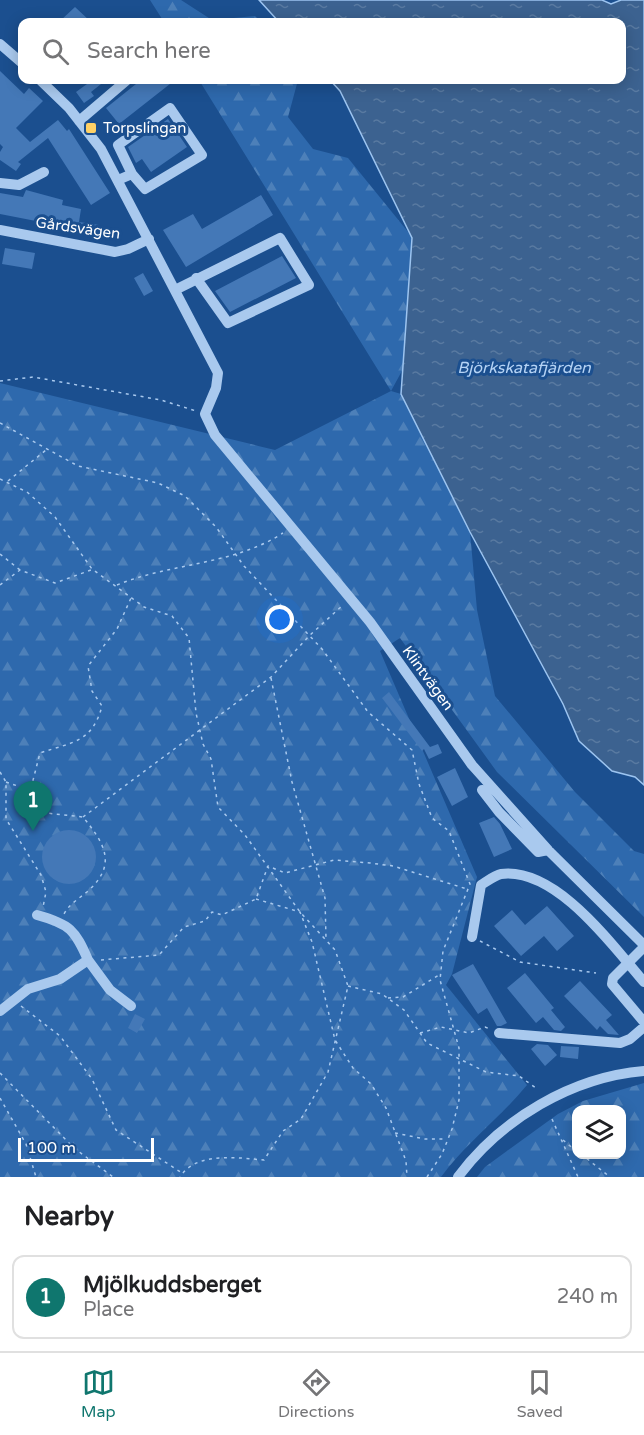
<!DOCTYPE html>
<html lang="en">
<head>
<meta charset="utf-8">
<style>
  :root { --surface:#fff; --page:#f2f2f2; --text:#202124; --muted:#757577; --line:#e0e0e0; --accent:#0f766e }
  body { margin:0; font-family:"Varela Round",sans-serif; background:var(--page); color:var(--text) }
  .controls { position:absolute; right:18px; bottom:18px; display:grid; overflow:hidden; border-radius:12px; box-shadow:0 3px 15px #0003 }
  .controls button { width:54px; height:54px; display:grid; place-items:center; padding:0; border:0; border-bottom:2px solid var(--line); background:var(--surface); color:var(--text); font:30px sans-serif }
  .scale { position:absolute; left:18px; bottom:15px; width:136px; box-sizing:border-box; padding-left:6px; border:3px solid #fff; border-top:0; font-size:16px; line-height:21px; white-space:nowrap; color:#fff; -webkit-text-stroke:4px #1b4f8f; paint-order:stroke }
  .you { position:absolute; left:280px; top:620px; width:21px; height:21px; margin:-15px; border:4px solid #fff; border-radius:50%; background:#1a73e8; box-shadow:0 0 0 9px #1a73e833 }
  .badge { display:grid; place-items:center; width:39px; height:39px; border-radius:50%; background:var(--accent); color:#fff; font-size:20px; font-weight:700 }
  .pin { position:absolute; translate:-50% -50px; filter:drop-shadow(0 2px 3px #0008) }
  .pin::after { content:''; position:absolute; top:32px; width:21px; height:18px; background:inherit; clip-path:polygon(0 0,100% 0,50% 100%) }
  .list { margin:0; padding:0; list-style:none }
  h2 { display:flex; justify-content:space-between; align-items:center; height:78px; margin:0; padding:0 24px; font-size:26px }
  h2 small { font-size:20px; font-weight:400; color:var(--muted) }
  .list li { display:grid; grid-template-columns:39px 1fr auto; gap:18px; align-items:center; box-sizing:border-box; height:84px; margin:0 12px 12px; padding:0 12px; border:2px solid var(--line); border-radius:12px }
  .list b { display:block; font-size:22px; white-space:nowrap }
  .list p { margin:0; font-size:20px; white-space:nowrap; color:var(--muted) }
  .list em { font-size:20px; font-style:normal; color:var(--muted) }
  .icon { flex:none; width:33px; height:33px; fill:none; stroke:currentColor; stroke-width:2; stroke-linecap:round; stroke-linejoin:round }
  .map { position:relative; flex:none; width:644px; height:1177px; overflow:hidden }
  .search { position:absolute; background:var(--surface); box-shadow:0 3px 15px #0003; left:18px; right:18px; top:18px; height:66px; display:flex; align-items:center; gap:15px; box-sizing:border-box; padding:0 21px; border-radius:12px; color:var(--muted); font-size:22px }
  .sheet { height:174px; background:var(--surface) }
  nav { display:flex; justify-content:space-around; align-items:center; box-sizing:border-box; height:84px; border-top:2px solid var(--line); background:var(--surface); font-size:16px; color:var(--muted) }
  nav a { display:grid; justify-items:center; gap:3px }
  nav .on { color:var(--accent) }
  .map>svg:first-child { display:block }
  .forest { fill:url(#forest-firs); fill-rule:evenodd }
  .water { fill:url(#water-ripples); stroke:#9cc4f0; stroke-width:1.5 }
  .building { fill:#4478b7 }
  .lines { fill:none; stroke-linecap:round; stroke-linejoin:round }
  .path { stroke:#a9c9ee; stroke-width:1.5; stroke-dasharray:3 4.5; stroke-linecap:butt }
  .minor { stroke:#a9c9ee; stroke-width:10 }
  .poi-dot { fill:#ffd166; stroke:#1b4f8f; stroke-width:2 }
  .labels { text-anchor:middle; stroke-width:6; stroke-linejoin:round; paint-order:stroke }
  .poi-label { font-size:15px; fill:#fff; stroke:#1b4f8f; text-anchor:start }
  .street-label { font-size:15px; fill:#fff; stroke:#1b4f8f }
  .water-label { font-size:16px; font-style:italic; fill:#b5d3f5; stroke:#1b4f8f }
</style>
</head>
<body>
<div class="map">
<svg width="644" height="1177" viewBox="0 0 644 1177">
  <defs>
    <pattern id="forest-firs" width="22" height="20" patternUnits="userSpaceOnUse" patternTransform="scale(1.5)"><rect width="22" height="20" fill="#2e69ad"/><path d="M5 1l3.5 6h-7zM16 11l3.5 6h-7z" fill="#4d80b9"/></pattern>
    <pattern id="water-ripples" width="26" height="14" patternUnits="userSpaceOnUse" patternTransform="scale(1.5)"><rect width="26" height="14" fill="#3c6290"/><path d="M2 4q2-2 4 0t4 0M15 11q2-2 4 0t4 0" fill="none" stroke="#597aa1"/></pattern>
  </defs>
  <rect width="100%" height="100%" fill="#1b4f8f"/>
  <path class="forest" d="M150,0h31l31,20 43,-4 7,6h-98z
    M199,80h99l-10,37 25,32 35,9 65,80 -10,131 -12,22 10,3 69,138 7,78 18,86 80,96 59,59 10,3v63l-147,-145 -97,-134 -20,13 97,226 -25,97 -6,11 81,100c-27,33 -61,58 -86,92h-441v-794l275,67 116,-59z
    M644,1083v94h-167l8,-10 73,-53 25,-13zM576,1110h46v44h-46z"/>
  <path class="water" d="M259,0h343l9,4 10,-4h23v785l-9,-8 -23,-6 -33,-30 -16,-37 -93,-172 -69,-138 11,-156 -72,-147 -10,-11h292v-58h-343z"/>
  <path class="building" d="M75,7l16,15h-32z
    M0,71l24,23 5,-6 14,13 -27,27 14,14 28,-22 9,11 2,-2 41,64 -19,12 -43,-67 -30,24 3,2 -5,7 -16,-11v-8l3,-5 -3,-3z
    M83,80h23l-15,12 3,4 -10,7 -8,-11 11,-8z
    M141,80h34l-56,44 -13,-16z
    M168,119l19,28 -36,25 -9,-13 -6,4 -8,-16z
    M26,190l37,10 -1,5 19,4 -2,13 20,3 -2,12 -20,-4v-4l-77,-15v-21l23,4z
    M261,195l12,20 -87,52 -23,-37 30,-16 9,15z
    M5,248l30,5 -3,16 -30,-5z
    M282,256l14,22 -66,34 -15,-21z
    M143,273l10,18 -9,5 -10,-18z
    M389,692l41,55 8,-3 4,9 -13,6 -5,-10 -2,2 -40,-53z
    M455,768l13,29 -16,9 -15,-29z
    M494,817l6,7 12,25 -18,8 -15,-34z
    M42 857a27 27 0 1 1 54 0a27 27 0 1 1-54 0Z
    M547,906l27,30 -17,15 -13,-15 -23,20 -27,-30 18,-16 13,15z
    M473,964l34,59 -6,3h-4l-10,-18 -9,6 -26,-39z
    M525,973l29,35 -3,2 14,17 -4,4 -7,-1 -11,-13 -7,6 -29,-35z
    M580,981l32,34 -6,5 13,15 -11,-1 -8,-8 -3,4 -33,-34z
    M135,1014l10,5 -8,14 -9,-5z
    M537,1044l11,1 9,10 -12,11 -14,-17z
    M561,1046l18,1 -1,12 -18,-2z"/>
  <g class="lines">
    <path class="path" d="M0,381l33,-4 128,23 35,11
      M0,423l78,43 80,17 27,13 31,31 28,39 78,83 46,63 44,38 7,34 13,34 17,13 21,53 -27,67 -3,29 19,68v52l-7,29 -10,25 -15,23
      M0,479l27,13 28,25 37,52 52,38 28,9 17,22 7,75 7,31 8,15 7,48 27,28 55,77 35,38 13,36 -20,86 -27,47 -18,12 -19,29c-25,-2 -68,-9 -84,17
      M8,481l38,-31
      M0,554l20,16
      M0,585l20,-15 35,13 36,-13
      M117,585c53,-22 117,-20 166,-52
      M271,678l21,104 33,116 1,41
      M0,772l6,10v37l35,56 5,17 -3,15
      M6,782l35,12 5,19 37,4c21,26 35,47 5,74 -9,8 -18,12 -24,23
      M31,788l9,-35c32,-11 52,-10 62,-47l-10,-15 -4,-25 29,-37 14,-31
      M83,817l188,-140 38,-41 34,-31
      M256,899l44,13 12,30 23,98 18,28 18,16 15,24 20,53 1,16
      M480,941l40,21 76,11
      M101,960l58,-5 25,-28 21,-6 7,-9 10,3 34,-16 12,-33 17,7 49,-13 36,3 23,3 74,23
      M348,986l34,8 22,16 23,33 59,29 33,4 17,12
      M388,998l15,-1 36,-22
      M21,1006l39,30 32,43 24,51 66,43
      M420,1033l21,-6 28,6 16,-6 5,2
      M0,1073l74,75 39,29
      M0,1098l26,46 10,33
      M552,1119l26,58
      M395,1133l30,6h21
      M563,1140l13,11
      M581,1154l29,23"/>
    <path class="minor" d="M0,44l22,19
      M40,80l29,28 32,41 117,224 -2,15 -11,26 10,21 155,187 102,143 78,87 94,93
      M79,121l48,-41
      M118,180l14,-6 -14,-29 52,-37 32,47 -57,34 -13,-15
      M0,183l19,2 25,-13
      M0,230l115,22 13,-3 21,-10
      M175,290l105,-52 29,47 -81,38 -32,-45
      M482,790l17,22 39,40 10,-2
      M472,937l9,-52c5,-3 14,-10 20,-11 55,-7 111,71 143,108
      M644,947l-31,31 -1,6 32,38
      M88,960l22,30 21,16
      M0,1011l28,-22 32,-10 28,-19c-13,-30 -18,-36 -51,-45
      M499,1033l121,10 10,-4 14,-12
      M458,1177c43,-58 114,-100 186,-106"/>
  </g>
  <rect class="poi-dot" x="85" y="122" width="12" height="12" rx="3"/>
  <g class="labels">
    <g class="poi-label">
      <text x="103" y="133">Torpslingan</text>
    </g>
    <g class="street-label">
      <text transform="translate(78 228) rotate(8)" y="5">Gårdsvägen</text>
      <text transform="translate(428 678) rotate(54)" y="5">Klintvägen</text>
    </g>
    <g class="water-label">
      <text x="524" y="373">Björkskatafjärden</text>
    </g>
  </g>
</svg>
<div class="controls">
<button><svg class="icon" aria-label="layers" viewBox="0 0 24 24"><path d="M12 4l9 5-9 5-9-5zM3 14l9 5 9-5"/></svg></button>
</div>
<div class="scale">100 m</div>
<div class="you"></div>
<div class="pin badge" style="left:33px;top:831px">1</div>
<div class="search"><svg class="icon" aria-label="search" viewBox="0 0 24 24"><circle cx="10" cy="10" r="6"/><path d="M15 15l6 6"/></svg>Search here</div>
</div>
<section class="sheet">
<h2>Nearby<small></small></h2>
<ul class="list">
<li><span class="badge">1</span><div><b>Mjölkuddsberget</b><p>Place</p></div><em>240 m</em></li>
</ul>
</section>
<nav>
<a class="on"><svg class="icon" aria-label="map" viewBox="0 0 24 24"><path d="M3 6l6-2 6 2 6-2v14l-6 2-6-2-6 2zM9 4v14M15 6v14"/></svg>Map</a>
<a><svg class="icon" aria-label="directions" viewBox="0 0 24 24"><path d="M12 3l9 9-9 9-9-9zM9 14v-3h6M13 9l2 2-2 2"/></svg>Directions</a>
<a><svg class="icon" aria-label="saved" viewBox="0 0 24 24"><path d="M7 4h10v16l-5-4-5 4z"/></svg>Saved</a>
</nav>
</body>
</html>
